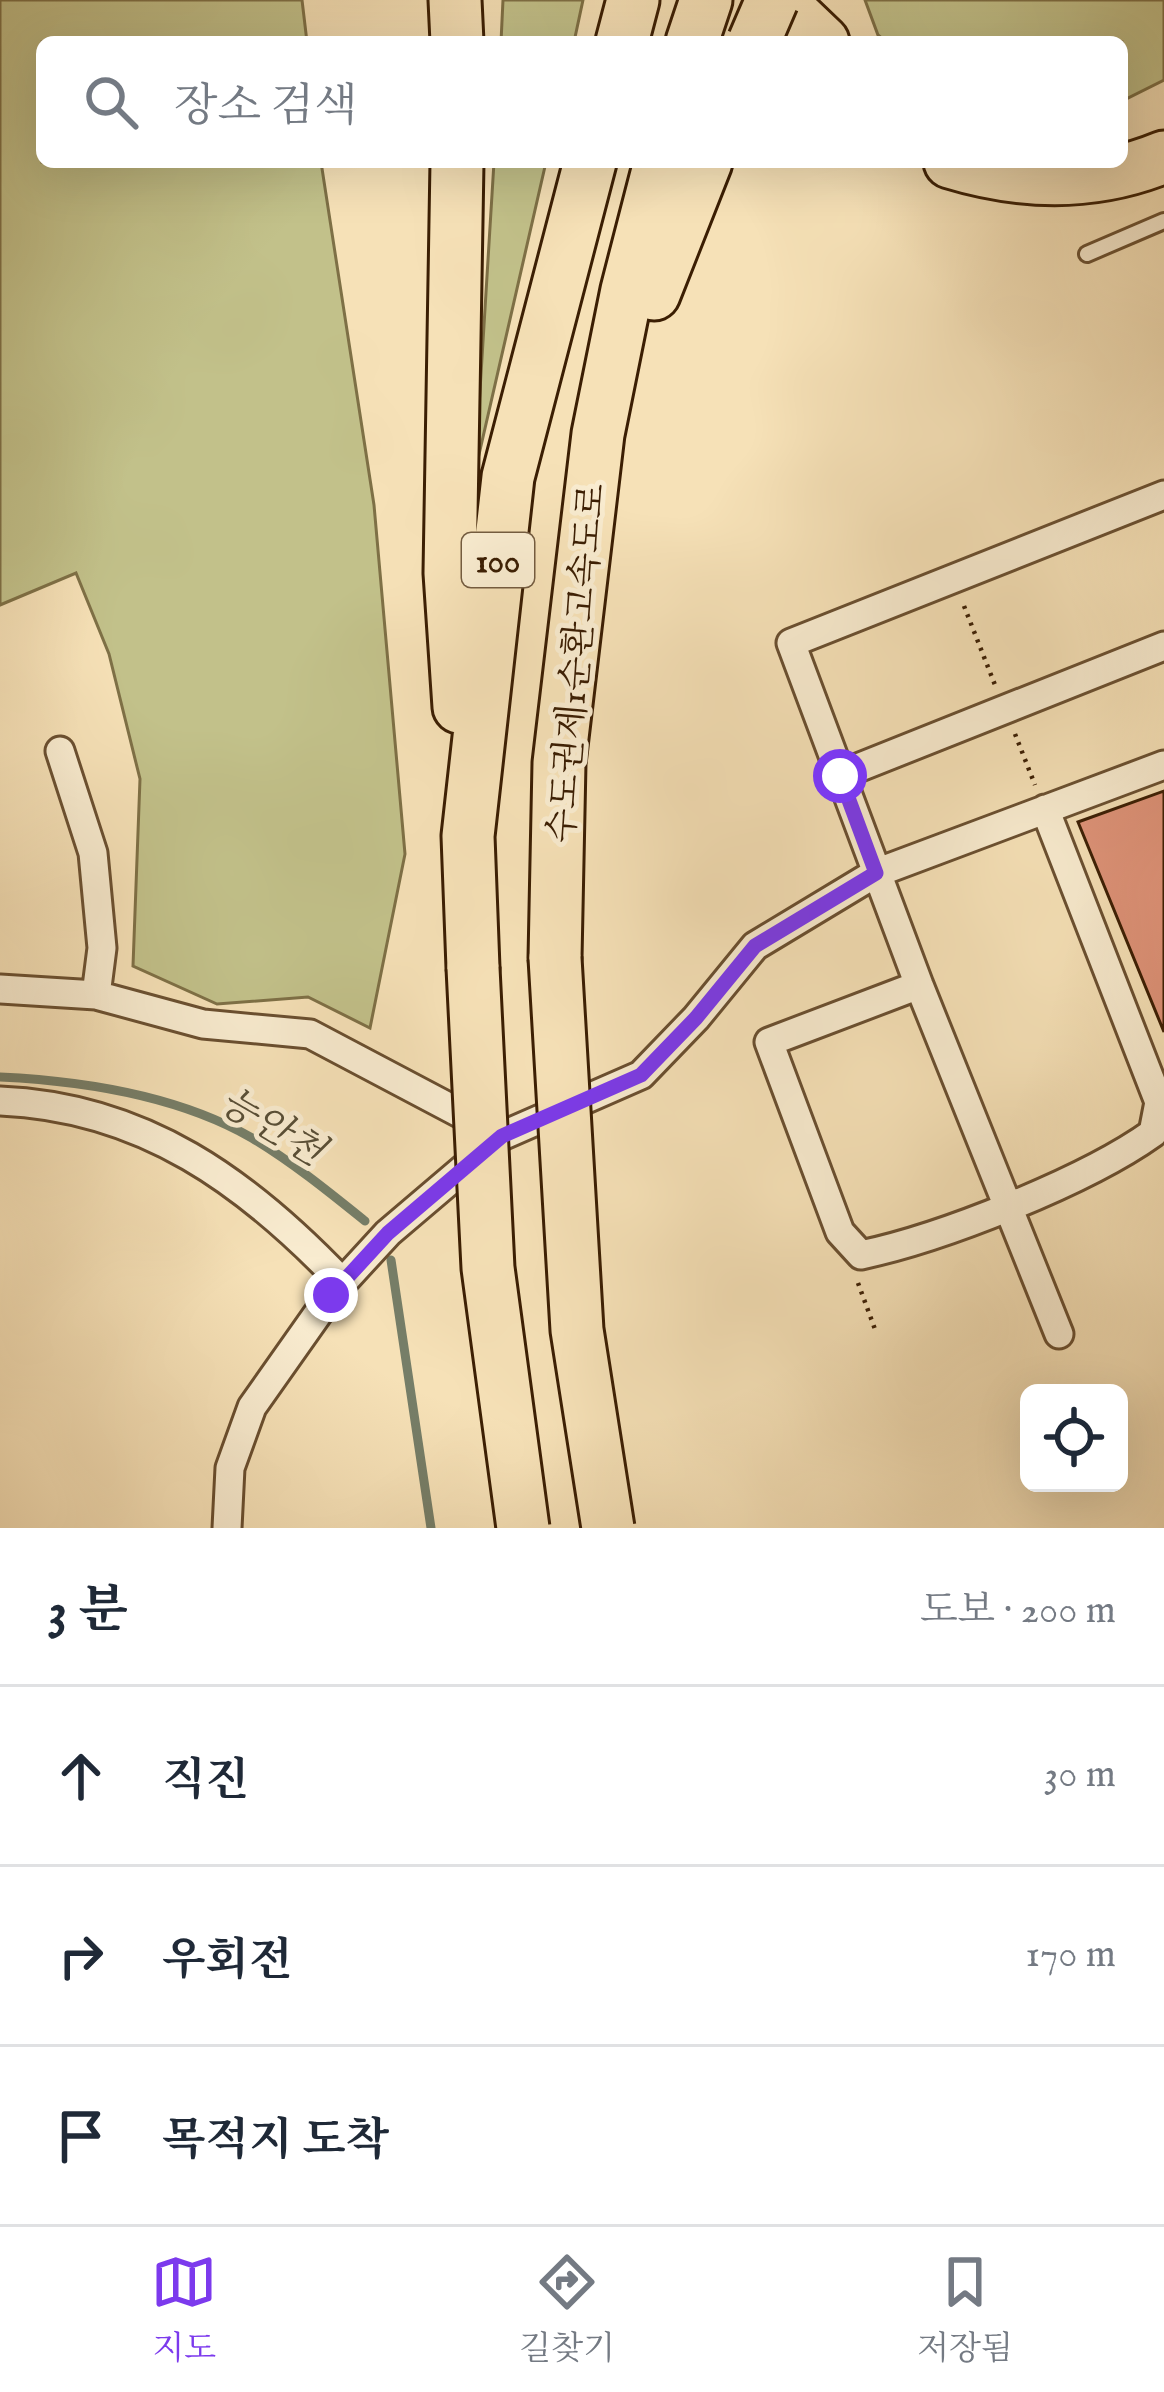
<!DOCTYPE html>
<html lang="ko">
<head>
<meta charset="utf-8">
<style>
  :root { --surface:#fff; --page:#f2f2f3; --text:#1f2937; --muted:#747a83; --line:#e0e1e3; --accent:#7c3aed }
  body { margin:0; font-family:"IM FELL English","Noto Serif KR",serif; background:var(--page); color:var(--text) }
  .controls { position:absolute; right:36px; bottom:36px; display:grid; overflow:hidden; border-radius:18px; box-shadow:0 12px 48px #0002 }
  .controls button { width:108px; height:108px; display:grid; place-items:center; padding:0; border:0; border-bottom:3px solid var(--line); background:var(--surface); color:var(--text); font:60px sans-serif }
  .stop { position:absolute; width:36px; height:36px; margin:-27px; border:9px solid #7c3aed; border-radius:50%; background:#fff }
  .stop.end { background:#7c3aed; border-color:#fff; box-shadow:0 3px 12px #0008 }
  .list { margin:0; padding:0; list-style:none }
  h2 { display:flex; justify-content:space-between; align-items:center; height:156px; margin:0; padding:0 48px; font-size:51px }
  h2 small { font-size:39px; font-weight:400; color:var(--muted) }
  .list li { display:grid; grid-template-columns:78px 1fr auto; gap:36px; align-items:center; box-sizing:border-box; height:180px; padding:0 48px; border-top:3px solid var(--line) }
  .list b { display:block; font-size:45px; white-space:nowrap }
  .list em { font-size:39px; font-style:normal; color:var(--muted) }
  .icon { flex:none; width:66px; height:66px; fill:none; stroke:currentColor; stroke-width:2; stroke-linecap:round; stroke-linejoin:round }
  .map { position:relative; flex:none; width:1164px; height:1528px; overflow:hidden }
  .search { position:absolute; background:var(--surface); box-shadow:0 12px 48px #0002; left:36px; right:36px; top:36px; height:132px; display:flex; align-items:center; gap:30px; box-sizing:border-box; padding:0 42px; border-radius:18px; color:var(--muted); font-size:45px }
  .sheet { height:696px; background:var(--surface) }
  nav { display:flex; justify-content:space-around; align-items:center; box-sizing:border-box; height:168px; border-top:3px solid var(--line); background:var(--surface); font-size:33px; color:var(--muted) }
  nav a { display:grid; justify-items:center; gap:6px }
  nav .on { color:var(--accent) }
  .map>svg:first-child { display:block }
  .green { fill:#c2c18a; stroke:#7e7046; stroke-width:3 }
  .lines { fill:none; stroke-linecap:round; stroke-linejoin:round }
  .stream { stroke:#767e68; stroke-width:9 }
  .building { fill:#df9379; stroke:#3b1e03; stroke-width:3 }
  .service-casing { stroke:#6a4f30; stroke-width:20 }
  .minor-casing { stroke:#6a4f30; stroke-width:33 }
  .motorway-casing { stroke:#3b1e03; stroke-width:57 }
  .path { stroke:#3b1e03; stroke-width:4.5; stroke-dasharray:3 6; stroke-linecap:butt }
  .service { stroke:#f9ecd0; stroke-width:14 }
  .minor { stroke:#f9ecd0; stroke-width:27 }
  .motorway { stroke:#f6e1b7; stroke-width:51 }
  .motorway-bridge-casing { stroke:#3b1e03; stroke-width:57; stroke-linecap:butt }
  .motorway-bridge { stroke:#f6e1b7; stroke-width:51 }
  .route { stroke:#7c3aed; stroke-width:15 }
  .labels { text-anchor:middle; stroke-width:10; stroke-linejoin:round; paint-order:stroke }
  .shield { fill:#f9ecd0; stroke:#745c40; stroke-width:3 }
  .shield-label { font-size:33px; font-weight:bold; fill:#3b1e03 }
  .street-label { font-size:36px; fill:#3b1e03; stroke:#f9ecd0 }
  .water-label { font-size:39px; font-style:italic; fill:#584e36; stroke:#f9ecd0 }
</style>
</head>
<body>
<div class="map">
<svg width="1164" height="1528" viewBox="0 0 1164 1528">
  <rect width="100%" height="100%" fill="#f6e1b7"/>
  <filter id="stains"><feTurbulence type="fractalNoise" baseFrequency=".00167" numOctaves="4"/><feColorMatrix values="0 0 0 0 .2 0 0 0 0 .09 0 0 0 0 .02 0 0 0 .5 -.17"/></filter>
  <radialGradient id="worn" r=".72"><stop offset=".6" stop-color="#630" stop-opacity="0"/><stop offset="1" stop-color="#630" stop-opacity=".3"/></radialGradient>
  <path class="green" d="M0,0h302l5,42h-265v120h279l53,343 31,349 -35,174 -62,-31 -91,7 -84,-38 7,-187 -31,-125 -33,-81 -76,32z
    M503,0h80l-9,42h-73z
    M865,0h299v80l-42,21v-59h-236l-8,-7z
    M494,162h52l-71,310z"/>
  <g class="lines">
    <path class="stream" d="M0,1077c85,4 177,18 252,61 40,24 77,54 113,83
      M391,1260l40,268"/>
  </g>
  <path class="building" d="M1164,791v241l-86,-210z"/>
  <g class="lines">
    <defs>
      <path id="service" d="M1087,254l77,-33"/>
      <path id="minor" d="M60,751l33,102 9,95 -6,47
        M840,775l324,-129
        M919,985l-150,57 71,190 21,23c81,-17 225,-74 292,-122l6,-31 -114,-293
        M0,989l96,6 107,29 107,10 178,94
        M0,1101c144,6 247,81 343,182
        M1059,1334l-140,-349 -128,-342 373,-148
        M227,1528l3,-60 22,-61 79,-112 57,-62 114,-97 139,-61 55,-57 59,-72 121,-73 288,-108"/>
      <path id="motorway" d="M455,0l2,42
        M779,0l44,42
        M622,42l11,-42
        M692,42l14,-42
        M457,162l-7,411 9,134
        M950,162c72,22 144,24 214,-5
        M654,294l52,-132
        M555,958l4,-195 39,-329 29,-144 33,-128
        M473,968l-5,-132 40,-359 82,-315"/>
    </defs>
    <use href="#service" class="service-casing"/>
    <use href="#minor" class="minor-casing"/>
    <use href="#motorway" class="motorway-casing"/>
    <path class="path" d="M964,606l31,79
      M1015,734l20,51
      M858,1283l18,49"/>
    <use href="#service" class="service"/>
    <use href="#minor" class="minor"/>
    <use href="#motorway" class="motorway"/>
    <defs>
      <path id="motorway-bridge" d="M754,42l18,-42
        M555,958l22,372 31,198
        M473,968l15,300 35,260"/>
    </defs>
    <use href="#motorway-bridge" class="motorway-bridge-casing"/>
    <use href="#motorway-bridge" class="motorway-bridge"/>
  </g>
  <g class="lines">
    <path class="route" d="M331,1295l57,-62 114,-97 139,-61 55,-57 59,-72 121,-73 -36,-97"/>
  </g>
  <g class="labels">
    <rect class="shield" x="462" y="533" width="72" height="54" rx="9"/>
    <g class="shield-label">
      <text x="498" y="572">100</text>
    </g>
    <g class="street-label">
      <text transform="translate(575 663) rotate(-85)" y="13">수도권제1순환고속도로</text>
    </g>
    <g class="water-label">
      <text transform="translate(273 1125) rotate(31)" y="14">능안천</text>
    </g>
  </g>
  <rect width="100%" height="100%" filter="url(#stains)"/>
  <rect width="100%" height="100%" fill="url(#worn)"/>
</svg>
<div class="controls">
<button><svg class="icon" aria-label="locate" viewBox="0 0 24 24"><circle cx="12" cy="12" r="6"/><path d="M12 2v4M12 18v4M2 12h4M18 12h4"/></svg></button>
</div>
<div class="stop" style="left:840px;top:776px"></div>
<div class="stop end" style="left:331px;top:1295px"></div>
<div class="search"><svg class="icon" aria-label="search" viewBox="0 0 24 24"><circle cx="10" cy="10" r="6"/><path d="M15 15l6 6"/></svg>장소 검색</div>
</div>
<section class="sheet">
<h2>3 분<small>도보 · 200 m</small></h2>
<ul class="list">
<li><svg class="icon" aria-label="ahead" viewBox="0 0 24 24"><path d="M12 20V5M6 11l6-6 6 6"/></svg><div><b>직진</b></div><em>30 m</em></li>
<li><svg class="icon" aria-label="right" viewBox="0 0 24 24"><path d="M7 20v-9h11M14 6l5 5-5 5"/></svg><div><b>우회전</b></div><em>170 m</em></li>
<li><svg class="icon" aria-label="arrive" viewBox="0 0 24 24"><path d="M6 21V4h12l-3 4 3 4H6"/></svg><div><b>목적지 도착</b></div></li>
</ul>
</section>
<nav>
<a class="on"><svg class="icon" aria-label="map" viewBox="0 0 24 24"><path d="M3 6l6-2 6 2 6-2v14l-6 2-6-2-6 2zM9 4v14M15 6v14"/></svg>지도</a>
<a><svg class="icon" aria-label="directions" viewBox="0 0 24 24"><path d="M12 3l9 9-9 9-9-9zM9 14v-3h6M13 9l2 2-2 2"/></svg>길찾기</a>
<a><svg class="icon" aria-label="saved" viewBox="0 0 24 24"><path d="M7 4h10v16l-5-4-5 4z"/></svg>저장됨</a>
</nav>
</body>
</html>
